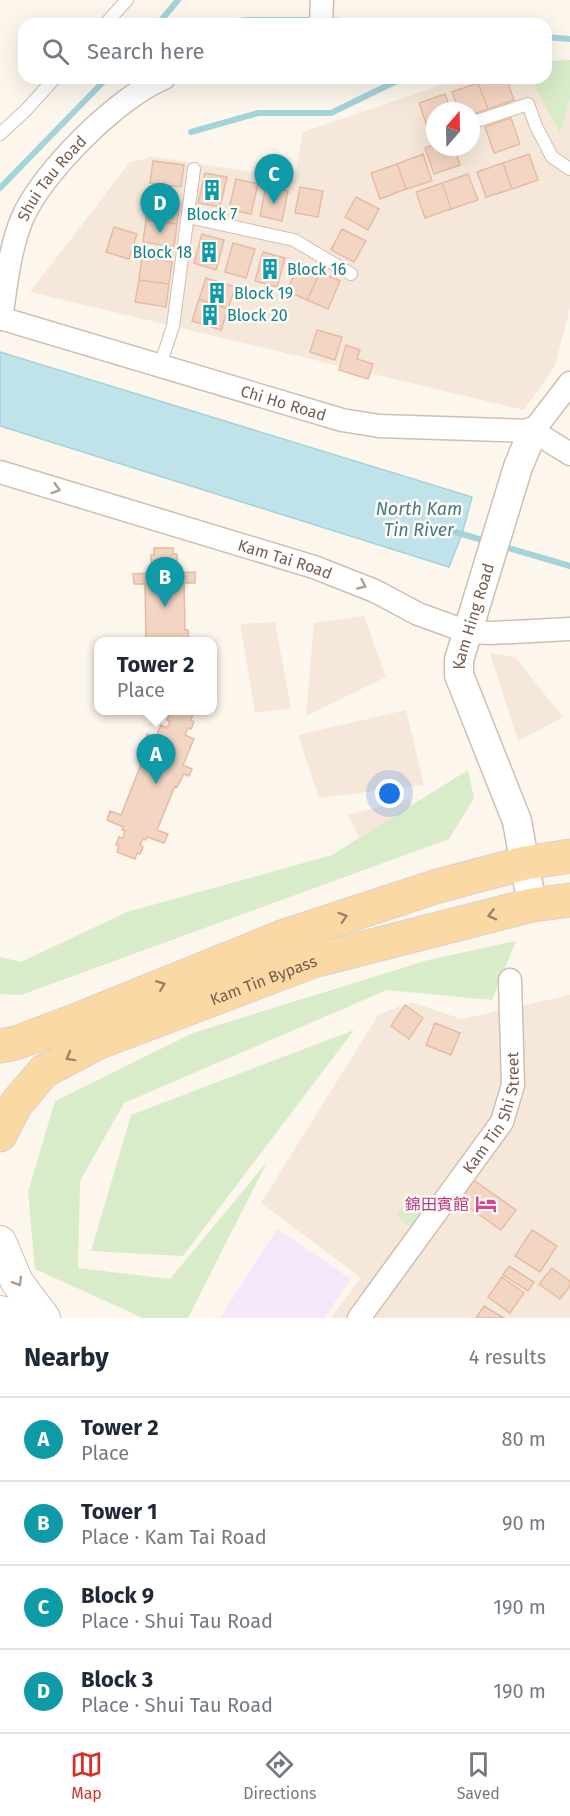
<!DOCTYPE html>
<html lang="en">
<head>
<meta charset="utf-8">
<style>
  :root { --surface:#fff; --page:#f2f2f3; --text:#1f2937; --muted:#747a83; --line:#e0e1e3; --accent:#d93025 }
  body { margin:0; font-family:"Fira Sans","Noto Sans TC",sans-serif; background:var(--page); color:var(--text) }
  .compass { position:absolute; left:426px; top:102px; width:54px; height:54px; border-radius:50%; background:var(--surface); box-shadow:0 6px 24px #0002; rotate:20deg }
  .you { position:absolute; left:390px; top:794px; width:21px; height:21px; margin:-15px; border:4px solid #fff; border-radius:50%; background:#1a73e8; box-shadow:0 0 0 9px #1a73e833 }
  .badge { display:grid; place-items:center; width:39px; height:39px; border-radius:50%; background:var(--accent); color:#fff; font-size:20px; font-weight:700 }
  .pin { position:absolute; translate:-50% -50px; filter:drop-shadow(0 2px 3px #0008) }
  .pin::after { content:''; position:absolute; top:32px; width:21px; height:18px; background:inherit; clip-path:polygon(0 0,100% 0,50% 100%) }
  .popup { position:absolute; left:94px; top:637px; width:123px; height:78px; box-sizing:border-box; display:grid; place-content:center; border-radius:12px; background:var(--surface); filter:drop-shadow(0 2px 4px #0005); font-size:20px; white-space:nowrap; color:var(--muted) }
  .popup b { font-size:22px; color:var(--text) }
  .popup::after { content:''; position:absolute; left:50%; top:100%; margin-left:-12px; border:12px solid transparent; border-top-color:var(--surface) }
  .list { margin:0; padding:0; list-style:none }
  h2 { display:flex; justify-content:space-between; align-items:center; height:78px; margin:0; padding:0 24px; font-size:26px }
  h2 small { font-size:20px; font-weight:400; color:var(--muted) }
  .list li { display:grid; grid-template-columns:39px 1fr auto; gap:18px; align-items:center; box-sizing:border-box; height:84px; padding:0 24px; border-top:2px solid var(--line) }
  .list b { display:block; font-size:22px; white-space:nowrap }
  .list p { margin:0; font-size:20px; white-space:nowrap; color:var(--muted) }
  .list em { font-size:20px; font-style:normal; color:var(--muted) }
  .icon { flex:none; width:33px; height:33px; fill:none; stroke:currentColor; stroke-width:2; stroke-linecap:round; stroke-linejoin:round }
  .map { position:relative; flex:none; width:570px; height:1318px; overflow:hidden }
  .search { position:absolute; background:var(--surface); box-shadow:0 6px 24px #0002; left:18px; right:18px; top:18px; height:66px; display:flex; align-items:center; gap:15px; box-sizing:border-box; padding:0 21px; border-radius:18px; color:var(--muted); font-size:22px }
  .sheet { height:414px; background:var(--surface) }
  nav { display:flex; justify-content:space-around; align-items:center; box-sizing:border-box; height:84px; border-top:2px solid var(--line); background:var(--surface); font-size:16px; color:var(--muted) }
  nav a { display:grid; justify-items:center; gap:3px }
  nav .on { color:var(--accent) }
  .map>svg:first-child { display:block }
  .residential { fill:#f5e8da; fill-rule:evenodd }
  .education { fill:#f3e8fa }
  .green { fill:#d8ecc9 }
  .water { fill:#bfe3e8; stroke:#a5d3da; stroke-width:1.5 }
  .lines { fill:none; stroke-linecap:round; stroke-linejoin:round }
  .stream { stroke:#a5d3da; stroke-width:6 }
  .building { fill:#f3d5c3; stroke:#e6bba3; stroke-width:1.5 }
  .service-casing { stroke:#d1beb0; stroke-width:14 }
  .minor-casing { stroke:#d1beb0; stroke-width:25 }
  .tertiary-casing { stroke:#d1beb0; stroke-width:31 }
  .secondary-casing { stroke:#d6c0b0; stroke-width:34 }
  .primary-casing { stroke:#dad1cd; stroke-width:35 }
  .service { stroke:#fff; stroke-width:12 }
  .minor { stroke:#fff; stroke-width:22 }
  .tertiary { stroke:#fff; stroke-width:28 }
  .secondary { stroke:#fff; stroke-width:32 }
  .primary { stroke:#fbd9a5; stroke-width:33 }
  .oneway { stroke:#af9d94 }
  .oneway2 { stroke:#a18267 }
  .labels { text-anchor:middle; stroke-width:5; stroke-linejoin:round; paint-order:stroke }
  .street-label { font-size:16px; fill:#7a5c4d; stroke:#fffaf3 }
  .culture-label { font-size:16px; fill:#0d838f; stroke:#fffaf3; text-anchor:start }
  .hotel-label { font-size:16px; fill:#b23c85; stroke:#fffaf3; text-anchor:end }
  .water-label { font-size:18px; font-style:italic; fill:#437c86; stroke:#fffaf3 }
</style>
</head>
<body>
<div class="map">
<svg width="570" height="1318" viewBox="0 0 570 1318">
  <rect width="100%" height="100%" fill="#fdf6ec"/>
  <path class="residential" d="M570,66v242l-15,58 -31,44 -494,-118 100,-130 19,-4 1,-2 145,23 8,-47 159,-54h84zM435,111h36v36h-36z
    M364,616l22,61 -80,39 8,-93z
    M275,622l16,86 -36,5 -15,-89z
    M490,653l25,4 48,60 -45,24z
    M406,710l18,75 -105,13 -21,-63z
    M409,799l13,35 -58,14 -16,-33z
    M570,995v323h-239l30,-40 -100,-75 118,-189 33,-12 49,17z"/>
  <path class="education" d="M277,1229l74,50 -27,39h-104z"/>
  <path class="green" d="M570,60v38l-10,35 -30,-55h16v-17z
    M468,770l6,28 -25,41 -428,156 -21,-1v-37l21,5 106,-50 205,-57z
    M516,941l-24,59 -105,-10 -263,113 -44,78 -2,87 92,11 97,-117 -79,156h-45l-108,-49 -7,-77 27,-91 138,-68 235,-73z
    M354,1030l-171,226 -92,-5 40,-136z
    M410,1195l21,15 -15,21 -20,-16z"/>
  <path class="water" d="M0,352l472,145 -10,37 -13,33 -449,-141z"/>
  <g class="lines">
    <path class="stream" d="M327,20l62,4
      M158,24l20,-24
      M220,24l25,-4h72
      M546,37l24,2
      M191,132l67,-19h73l72,-35
      M0,188l107,-110
      M455,532l34,10
      M502,546l68,20"/>
  </g>
  <path class="building" d="M493,78h13l8,22 -26,9 -10,-26z
    M478,83l10,26 -17,6v-4h-12l-7,-19z
    M445,94l6,17h-16v16l-7,2 -9,-26z
    M511,118l9,26 -26,9 -9,-26z
    M435,144v3h19l6,18 -26,9 -9,-26z
    M423,154l9,27 -26,8 -9,-25z
    M529,154l9,26 -26,9 -9,-26z
    M153,161l31,4 -3,22 -31,-4z
    M503,163l9,26 -26,8 -9,-25z
    M397,164l9,25 -26,10 -9,-26z
    M205,173l22,4 -7,30 -22,-4z
    M468,174l10,26 -27,9 -9,-26z
    M236,179l22,5 -7,30 -22,-5z
    M442,183l9,26 -26,9 -9,-26z
    M266,186l22,5 -6,30 -22,-5z
    M300,187l23,4 -5,26 -23,-4z
    M356,197l23,12 -11,21 -23,-13z
    M149,198l31,4 -3,22 -31,-4z
    M146,220l31,4 -3,23 -31,-5z
    M114,227l23,7 -8,25 -23,-7z
    M342,229l24,12 -12,21 -23,-12z
    M202,234l22,6 -8,30 -22,-7z
    M233,243l22,6 -9,29 -21,-6z
    M263,252l22,6 -8,29 -22,-6z
    M142,257l30,5 -3,22 -30,-4z
    M299,263l21,9 -13,28 -20,-9z
    M320,272l20,9 -12,28 -21,-9z
    M206,278l29,9 -7,22 -29,-10z
    M139,280l30,4 -3,23 -31,-5z
    M199,299l29,10 -7,21 -29,-9z
    M317,330l25,7 -7,23 -25,-8z
    M346,345l14,5 -3,9 16,5 -5,15 -29,-9z
    M154,548h19v6h4v8h-4v8h4v3l18,-1v11h-11l1,47h3l1,12h-43l-1,-58h-11l-1,-10 18,-1v-3h3v-7h-3v-8h3z
    M175,710h9l9,4 -2,6 3,2 -3,7 -3,-1 -3,7 9,4 -11,26 9,4 -3,7 -5,-2 -7,13 -2,-1 -18,44 11,4 -4,9 -17,-6 -1,3 -3,-2 -3,7 3,2 -3,7 -3,-1 -2,6 -18,-7 2,-6 -3,-1 3,-8 4,1 2,-7 -3,-1 1,-3 -16,-7 3,-9 11,4 23,-58 -2,-1 5,-22 9,3 5,-12 6,3 3,-7 -3,-1 3,-8 4,1z
    M405,1005l18,13 -14,21 -18,-13z
    M435,1023l25,10 -9,22 -25,-10z
    M472,1179l44,31 -15,20 -44,-31z
    M532,1230l25,16 -17,26 -25,-16z
    M509,1266l25,16 -6,9 -25,-16z
    M552,1268l18,13v5l-10,13 -21,-15z
    M502,1277l22,16 -14,20 -22,-16z
    M484,1306l20,12h-28z"/>
  <g class="lines">
    <defs>
      <path id="service" d="M105,24l22,-24
        M471,123l57,-19 8,22 16,31 18,12
        M0,134l26,-24 29,-32
        M188,217l106,23 57,34
        M160,366l13,-40 21,-157"/>
      <g id="minor">
        <path d="M321,24l1,-24"/>
        <path id="s1" d="M0,318l342,102 37,6 154,5 37,23"/>
        <path id="s2" d="M1,319c5,-33 8,-68 21,-100 19,-46 96,-122 142,-141"/>
        <path d="M533,431l37,-48"/>
        <path id="s3" d="M0,472l314,95 61,24 43,23 50,18 24,1 78,-4"/>
        <path id="s4" d="M359,1318l143,-196 11,-37 -3,-105"/>
      </g>
      <g id="tertiary">
        <path id="s5" d="M532,905l-15,-84 -58,-146v-15l59,-193 15,-36"/>
      </g>
      <path id="secondary" d="M0,1242l17,40 27,36
        M0,1312l24,6"/>
      <g id="primary">
        <path d="M0,1046l16,-3 61,-23 205,-83 156,-51 87,-23 45,-7"/>
        <path id="s6" d="M0,1135l16,-31 28,-33 53,-28 216,-82 219,-56 38,-5"/>
      </g>
    </defs>
    <use href="#service" class="service-casing"/>
    <use href="#minor" class="minor-casing"/>
    <use href="#tertiary" class="tertiary-casing"/>
    <use href="#secondary" class="secondary-casing"/>
    <use href="#primary" class="primary-casing"/>
    <use href="#service" class="service"/>
    <use href="#minor" class="minor"/>
    <use href="#tertiary" class="tertiary"/>
    <use href="#secondary" class="secondary"/>
    <use href="#primary" class="primary"/>
  </g>
  <defs><path id="oneway-chevron" d="M-2-3.5L2.5 0L-2 3.5" fill="none" stroke-width="1.6" stroke-linecap="round" stroke-linejoin="round" transform="scale(1.5)"/></defs>
  <g class="oneway">
    <use href="#oneway-chevron" transform="translate(56 489) rotate(17)"/>
    <use href="#oneway-chevron" transform="translate(362 585) rotate(24)"/>
    <use href="#oneway-chevron" transform="translate(18 1282) rotate(59)"/>
  </g>
  <g class="oneway2">
    <use href="#oneway-chevron" transform="translate(492 915) rotate(166)"/>
    <use href="#oneway-chevron" transform="translate(343 917) rotate(-18)"/>
    <use href="#oneway-chevron" transform="translate(161 985) rotate(-22)"/>
    <use href="#oneway-chevron" transform="translate(70 1057) rotate(151)"/>
  </g>
  <defs>
    <symbol id="building-bare" viewBox="-9 -9 18 18"><path d="M-4-6H4V6H1V3H-1V6H-4ZM-2.5-4.3h1.7v1.8h-1.7ZM.8-4.3h1.7v1.8H.8ZM-2.5-1h1.7V.8h-1.7ZM.8-1h1.7V.8H.8Z" fill="#0f9aa8" stroke="#fffaf3" stroke-width="2.5" paint-order="stroke"/></symbol>
    <symbol id="hotel-bare" viewBox="-9 -9 18 18"><path d="M-6-4.5h1.5V1H6V5H4.5V3h-9V5H-6ZM-4 0a1.8 1.8 0 1 1 3.6 0ZM.5 0V-2.5h3Q6-2.5 6 0Z" fill="#d1479c" stroke="#fffaf3" stroke-width="2.5" paint-order="stroke"/></symbol>
  </defs>
  <g fill-rule="evenodd">
    <use href="#building-bare" x="197" y="175" width="30" height="30"/>
    <use href="#building-bare" x="194" y="237" width="30" height="30"/>
    <use href="#building-bare" x="255" y="254" width="30" height="30"/>
    <use href="#building-bare" x="202" y="278" width="30" height="30"/>
    <use href="#building-bare" x="195" y="300" width="30" height="30"/>
    <use href="#hotel-bare" x="471" y="1189" width="30" height="30"/>
  </g>
  <g class="labels">
    <g class="street-label">
      <text dy="6" stroke="none"><textPath href="#s2" startOffset="153">Shui Tau Road</textPath></text>
      <text dy="6" stroke="none"><textPath href="#s1" startOffset="296">Chi Ho Road</textPath></text>
      <text dy="6" stroke="none"><textPath href="#s3" startOffset="298">Kam Tai Road</textPath></text>
      <text dy="6" stroke="none"><textPath href="#s5" startOffset="303">Kam Hing Road</textPath></text>
      <text dy="6" stroke="none"><textPath href="#s6" startOffset="316">Kam Tin Bypass</textPath></text>
      <text dy="6" stroke="none"><textPath href="#s4" startOffset="248">Kam Tin Shi Street</textPath></text>
    </g>
    <g class="culture-label">
      <text x="212" y="220" text-anchor="middle">Block 7</text>
      <text x="192" y="258" text-anchor="end">Block 18</text>
      <text x="287" y="275">Block 16</text>
      <text x="234" y="299">Block 19</text>
      <text x="227" y="321">Block 20</text>
    </g>
    <g class="hotel-label">
      <text x="469" y="1210">錦田賓館</text>
    </g>
    <g class="water-label">
      <text x="419" y="515">North Kam<tspan x="419" dy="21">Tin River</tspan></text>
    </g>
  </g>
</svg>
<svg class="compass" viewBox="-18 -18 36 36"><path d="M0-13l5 13h-10z" fill="#e53935"/><path d="M0 13l5-13h-10z" fill="#747a83"/></svg>
<div class="you"></div>
<div class="pin badge" style="left:156px;top:784px;background:#0f9aa8">A</div>
<div class="popup"><b>Tower 2</b>Place</div>
<div class="pin badge" style="left:165px;top:607px;background:#0f9aa8">B</div>
<div class="pin badge" style="left:274px;top:204px;background:#0f9aa8">C</div>
<div class="pin badge" style="left:160px;top:233px;background:#0f9aa8">D</div>
<div class="search"><svg class="icon" aria-label="search" viewBox="0 0 24 24"><circle cx="10" cy="10" r="6"/><path d="M15 15l6 6"/></svg>Search here</div>
</div>
<section class="sheet">
<h2>Nearby<small>4 results</small></h2>
<ul class="list">
<li><span class="badge" style="background:#0f9aa8">A</span><div><b>Tower 2</b><p>Place</p></div><em>80 m</em></li>
<li><span class="badge" style="background:#0f9aa8">B</span><div><b>Tower 1</b><p>Place · Kam Tai Road</p></div><em>90 m</em></li>
<li><span class="badge" style="background:#0f9aa8">C</span><div><b>Block 9</b><p>Place · Shui Tau Road</p></div><em>190 m</em></li>
<li><span class="badge" style="background:#0f9aa8">D</span><div><b>Block 3</b><p>Place · Shui Tau Road</p></div><em>190 m</em></li>
</ul>
</section>
<nav>
<a class="on"><svg class="icon" aria-label="map" viewBox="0 0 24 24"><path d="M3 6l6-2 6 2 6-2v14l-6 2-6-2-6 2zM9 4v14M15 6v14"/></svg>Map</a>
<a><svg class="icon" aria-label="directions" viewBox="0 0 24 24"><path d="M12 3l9 9-9 9-9-9zM9 14v-3h6M13 9l2 2-2 2"/></svg>Directions</a>
<a><svg class="icon" aria-label="saved" viewBox="0 0 24 24"><path d="M7 4h10v16l-5-4-5 4z"/></svg>Saved</a>
</nav>
</body>
</html>
